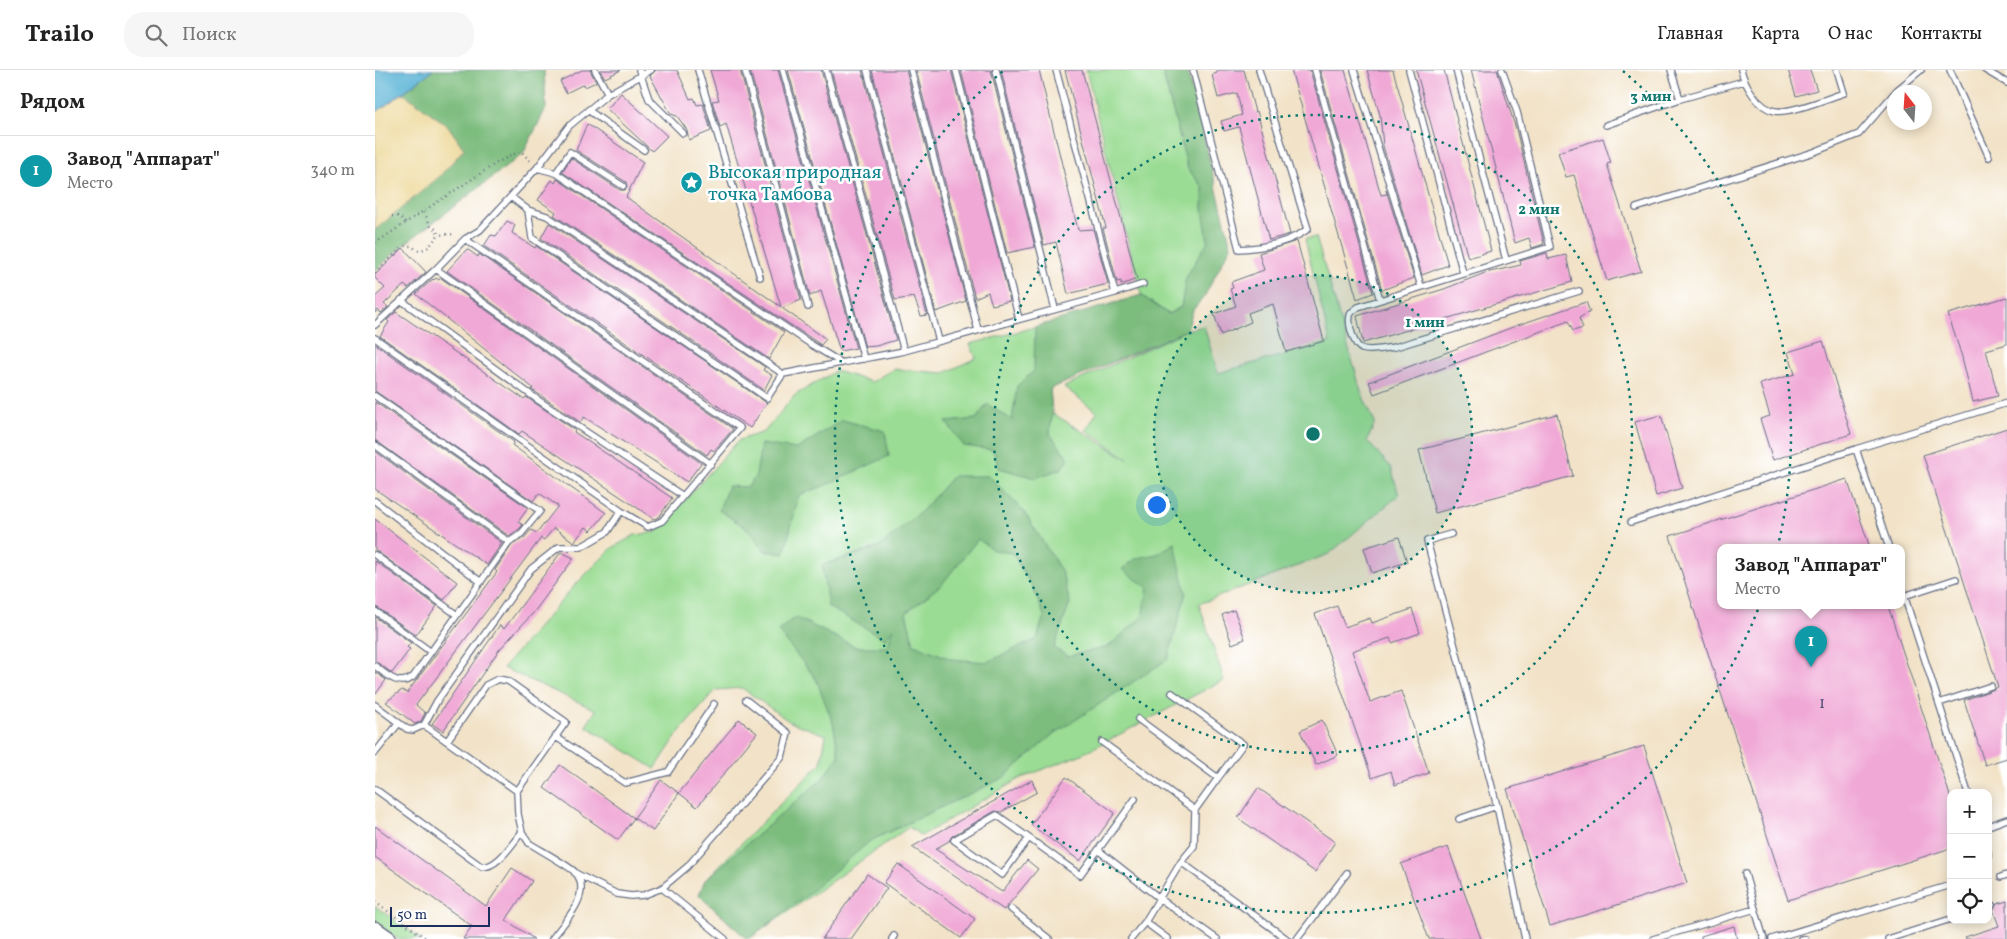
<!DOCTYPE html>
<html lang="ru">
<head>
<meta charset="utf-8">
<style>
  :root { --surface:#fff; --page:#f6f6f6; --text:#222; --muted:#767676; --line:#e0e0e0; --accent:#d1495b }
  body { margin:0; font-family:Vollkorn,serif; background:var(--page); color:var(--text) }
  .controls { position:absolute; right:15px; bottom:15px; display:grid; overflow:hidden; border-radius:10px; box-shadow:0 2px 12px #0003 }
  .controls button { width:45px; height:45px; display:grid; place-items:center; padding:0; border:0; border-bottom:1px solid var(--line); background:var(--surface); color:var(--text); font:25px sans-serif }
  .compass { position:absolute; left:1512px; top:15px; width:45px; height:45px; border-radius:50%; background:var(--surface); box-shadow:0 2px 12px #0003; rotate:343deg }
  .scale { position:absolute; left:15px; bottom:12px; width:100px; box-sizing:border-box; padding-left:5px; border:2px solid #1b2f5e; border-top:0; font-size:14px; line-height:18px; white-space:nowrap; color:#1b2f5e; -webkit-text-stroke:4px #fff; paint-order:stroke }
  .you { position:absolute; left:781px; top:434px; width:18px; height:18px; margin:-12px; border:4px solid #fff; border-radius:50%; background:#1a73e8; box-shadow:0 0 0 8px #1a73e833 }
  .badge { display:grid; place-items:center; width:32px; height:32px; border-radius:50%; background:var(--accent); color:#fff; font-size:16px; font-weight:700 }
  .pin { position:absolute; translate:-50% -41px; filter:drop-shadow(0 1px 2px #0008) }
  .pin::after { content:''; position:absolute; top:26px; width:18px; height:15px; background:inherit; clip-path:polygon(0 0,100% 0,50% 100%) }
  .popup { position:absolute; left:1342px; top:474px; width:188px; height:65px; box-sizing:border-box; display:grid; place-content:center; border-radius:10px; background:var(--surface); filter:drop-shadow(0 1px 4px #0005); font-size:16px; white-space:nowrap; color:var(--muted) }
  .popup b { font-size:19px; color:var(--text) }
  .popup::after { content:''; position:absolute; left:50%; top:100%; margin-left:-10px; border:10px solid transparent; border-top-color:var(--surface) }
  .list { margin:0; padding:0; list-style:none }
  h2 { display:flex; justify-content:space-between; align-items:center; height:65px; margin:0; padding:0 20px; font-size:21px }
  h2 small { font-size:16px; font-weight:400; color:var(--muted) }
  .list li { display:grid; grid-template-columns:32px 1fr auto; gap:15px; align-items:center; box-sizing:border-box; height:70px; padding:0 20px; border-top:1px solid var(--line) }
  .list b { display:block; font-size:19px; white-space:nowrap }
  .list p { margin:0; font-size:16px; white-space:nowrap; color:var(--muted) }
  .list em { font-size:16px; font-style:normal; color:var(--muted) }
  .icon { flex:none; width:28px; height:28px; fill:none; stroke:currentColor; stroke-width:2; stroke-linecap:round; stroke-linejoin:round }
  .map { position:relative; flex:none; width:1632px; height:869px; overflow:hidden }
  header { display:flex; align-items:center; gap:30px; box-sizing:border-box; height:70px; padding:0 25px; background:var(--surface); border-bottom:1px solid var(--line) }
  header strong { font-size:24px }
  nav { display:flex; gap:28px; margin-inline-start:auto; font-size:18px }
  .search { width:350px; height:45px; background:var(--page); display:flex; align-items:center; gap:12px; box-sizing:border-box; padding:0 18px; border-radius:20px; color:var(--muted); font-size:19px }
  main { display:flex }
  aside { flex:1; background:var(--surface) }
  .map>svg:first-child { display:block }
  .green { fill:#9adc93; stroke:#5a8678 }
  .forest { fill:#7bbc7d; stroke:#4b766e; fill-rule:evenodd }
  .sand { fill:#eeda9e; stroke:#84847e }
  .water { fill:#58b3d6; stroke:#3a719a }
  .building { fill:#f0a9d6 }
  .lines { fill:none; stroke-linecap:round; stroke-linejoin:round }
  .lane-casing { stroke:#666e83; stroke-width:8 }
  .secondary-casing { stroke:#666e83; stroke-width:19 }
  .path { stroke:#666e83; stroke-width:2.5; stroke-dasharray:1 4; stroke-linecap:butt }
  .lane { stroke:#fff; stroke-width:5.5 }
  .secondary { stroke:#fff; stroke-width:16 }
  .ring { fill:none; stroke:#0f766e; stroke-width:2.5; stroke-dasharray:2.5 5 }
  .labels { text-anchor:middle; stroke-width:5; stroke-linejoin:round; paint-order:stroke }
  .number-label { font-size:16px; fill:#504e7c }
  .culture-label { font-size:19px; fill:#0d838f; stroke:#fff; text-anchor:start }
  .centre { fill:#0f766e; stroke:#fff; stroke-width:2.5 }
  .ring-label { font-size:15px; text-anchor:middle; font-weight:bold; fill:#0f766e; stroke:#fff; stroke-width:5; stroke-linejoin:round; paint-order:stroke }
</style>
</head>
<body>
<header>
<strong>Trailo</strong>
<div class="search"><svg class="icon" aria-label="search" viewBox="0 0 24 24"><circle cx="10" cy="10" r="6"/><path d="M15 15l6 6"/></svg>Поиск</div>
<nav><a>Главная</a><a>Карта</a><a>О нас</a><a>Контакты</a></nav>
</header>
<main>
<aside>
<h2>Рядом<small></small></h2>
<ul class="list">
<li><span class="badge" style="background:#0f9aa8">1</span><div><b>Завод &quot;Аппарат&quot;</b><p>Место</p></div><em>340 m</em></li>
</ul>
</aside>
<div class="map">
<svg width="1632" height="869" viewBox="0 0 1632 869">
  <rect width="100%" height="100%" fill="#fff"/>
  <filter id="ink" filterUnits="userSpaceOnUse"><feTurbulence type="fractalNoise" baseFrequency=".02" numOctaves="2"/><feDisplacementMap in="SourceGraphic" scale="10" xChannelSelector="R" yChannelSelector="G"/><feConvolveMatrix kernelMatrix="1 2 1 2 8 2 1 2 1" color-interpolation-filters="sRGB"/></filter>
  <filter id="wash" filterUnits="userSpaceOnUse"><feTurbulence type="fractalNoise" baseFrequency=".0096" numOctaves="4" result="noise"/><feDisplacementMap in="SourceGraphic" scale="20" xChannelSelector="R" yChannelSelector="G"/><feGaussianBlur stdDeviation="1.12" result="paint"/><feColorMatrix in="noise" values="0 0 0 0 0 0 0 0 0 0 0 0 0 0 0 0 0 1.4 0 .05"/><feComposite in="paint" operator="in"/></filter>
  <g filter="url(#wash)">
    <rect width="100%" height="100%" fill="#f2e3c8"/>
    <path class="green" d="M711,0h76l26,99 15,18 5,54 -27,66 -13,7 -27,-19z
      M941,167l46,157 13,29 -8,18 24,26 8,28 -70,59 -130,50 25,76 -142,74 -63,25 -98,57 -12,-9 -160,112h-2l-48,-44 6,-15 116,-117 5,-28 -36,-13 -48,-34 -26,2 -36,41 -25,38 -69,-43 10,-16 -93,-42 73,-84 36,-36 23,-13 21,-3 83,-92 25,-8 31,-37 41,-24 36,11 21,-13 51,4 32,-15 -6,-14 65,-17 15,62 2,24 77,47 -43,-30 11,-18 -33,-25 123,-57 17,-4 14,47 112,-31 -25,-103z
      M0,836l46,33h-23l-23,-17z"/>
    <path class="forest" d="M58,0h111l2,38 -23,46 -121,92 -27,25v-41l63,-53 26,-28 -16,-23 -45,-33z
      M787,0h25l44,176 -27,51 -11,13 -6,20 -137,59 2,24 -2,21 19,25 -8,10 -26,9 -36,-10 -6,-18 -29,-4 -18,-24 30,-3 11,-15 25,16 5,-34 17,-15 1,-44 106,-32 27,19 13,-7 5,-30 22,-36 -5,-31v-23l-15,-18z
      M467,350l43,11 4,25 -65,30 -25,9 -15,59 -19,-3 -16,-21 -30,-20 9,-24 20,1 8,-12 5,-31 36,5z
      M578,406h36l35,36 38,60 8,31 -16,45 14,8 40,-9 34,-30 6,-29 -26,-19 15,-11 20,-4 18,-11 11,50 -18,66 -117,77 -48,42 -133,63 -62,53 -59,45h-2l-48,-44 6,-15 116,-100 18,-24 -6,-33 -17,-44 -38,-48 17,-14 61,30h31l6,-18 -8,10 -57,-32 -6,-42 57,-18 43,-36zM603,469l15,11 19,3 20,33 12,29 -7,24 -50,23 -36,-3 -37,-15 -8,-31 36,-29z"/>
    <path class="sand" d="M28,23l45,33 16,23 -25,28 -64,53v-117z"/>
    <path class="water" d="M0,0h58l-58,43z"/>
    <g id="blocks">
      <path class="building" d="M207,0h8l6,12 -11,5 -1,-3 -18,9 -6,-12z
        M225,0h21l-16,8z
        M281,0h21l13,29 4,-1 3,7 6,-1 8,27 -22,9 -2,-10 -10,-14 -6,-2 -21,-38z
        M335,0h30l61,230 -19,8 44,31 -5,6 -259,-173 9,-14 49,32h5l2,-2 -1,-6 -50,-32 11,-26 56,38 -17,35 155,110 -55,-183 -6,3 -8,-26 7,-1z
        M375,0h28l78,278 -16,3 -19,-60 -11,5z
        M413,0h33l75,270 -20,6 -11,1z
        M456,0h31l65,245 -6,1 -7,-19 -19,3z
        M497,0h34l60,231 -30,11z
        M541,0h35l59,231 -18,4 -4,-13 -13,6z
        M586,0h30l44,177 -28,6z
        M626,0h38l39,160 15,-1 15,55 -40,10 -12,-52 -12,3z
        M690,0h17l55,209 -16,6v-4l-4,1 -14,-54h3z
        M841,0h28l11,42 2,-1 33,123 -21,6 -30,-113 -15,4 -3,-10 21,-6 -5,-22 -19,5 -6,-23 5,-2z
        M916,0h19l63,223 -16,6z
        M945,0h25l36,125 6,-1 -1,-4 28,88 -32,12z
        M992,0h26l55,195 -26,10 -39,-129 -3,-31z
        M1041,0h28l47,181 -23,7z
        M1096,0h26l19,59 28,115 -12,4 -3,-10 -14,5z
        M1413,0h22l7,20 -21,6z
        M246,23l46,43 -15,15 -45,-42z
        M1228,68l8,25 -4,1 34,107 -34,10 -33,-106 -8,2 -8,-25z
        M182,109l227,153 -15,27 -215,-144 2,-3 -18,-12 14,-20 3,3z
        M132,151l8,4 -3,8 23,15 1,-2 231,157 -17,25 -266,-182 7,-11 5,1z
        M174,153l216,144 -2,3 9,5 -8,15 -223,-152z
        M922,171l27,100 -38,11 -13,-48 -25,9 3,9 -30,13 -7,-21 22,-8 -6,-17 3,-1 -2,-6 33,-12 -5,-17z
        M28,178l23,24 -18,16 -4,-3 -20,19 4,3 -7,6 -3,-3 -3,3v-16l10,-9 -10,-10v-3z
        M92,179l11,8 1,-3 254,175 -19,22 -3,-2 -4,6 -260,-184z
        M1172,183l1,6 18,-4 6,27 -209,61 -6,-27 87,-27 41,-16 36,-8 -1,-4z
        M61,208l3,2 2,-2 260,185 -14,19 -103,-65 -4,5 -49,-33 2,-1 -117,-94 17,-15 1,1z
        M1632,227v47l-21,6 12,46 -25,6 -11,-45 -14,-43z
        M1211,232l4,10 -11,6 4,10 -10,3 -5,-10 -194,73 -5,-12 149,-57z
        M21,242l128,87 2,-2 49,33 -1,2 98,66 -13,19 -5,2 -132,-88 -3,3 -139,-98 9,-14 -2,-2z
        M1448,271l28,93 -78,26 -13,-41 10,-3 -10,-32 35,-10 -7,-22z
        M0,274l139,98 -2,3 94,68 -15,18 -5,-4 -12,15 -20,-14 -10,12 -3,-2 -125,167 9,8 -4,8 -6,3 -29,-22 16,-12 5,3 90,-121 -2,-2 17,-25 12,-7 7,-8 6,3 21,-27 -19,-13 -6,8 -158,-110z
        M0,332l153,106 -10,14 5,3 -5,5 -9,6 -134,-96z
        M1182,344l16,62 -138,37 -16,-63z
        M1286,345l21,73 -26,8 -21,-74z
        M1632,358v330l-22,7 -21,-65 28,-10 6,-3 -75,-232z
        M0,381l127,92 -15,22 -112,-76z
        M1472,409l23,69h-149v58h167l63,193v49l-163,52 -118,-364z
        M0,449l82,63 -13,18 -69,-50z
        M1024,467l8,25 -35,11 -8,-25z
        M186,482l13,6 -40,54 -35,38 -56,81 -11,-7 68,-99 4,4z
        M0,491l62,45 -21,29 -41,-29z
        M962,536l8,21 25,-9 2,5 40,-14 8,24 -28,10 -2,-5 -38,13 18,51 31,-11 28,82 -34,12 -4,-14 -19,7 -57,-164z
        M859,540l11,29 -13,5 -10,-29z
        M0,547l36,26 -4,4 3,2 -18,24 -17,-12z
        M0,602l11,8 -11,15z
        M364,649l18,14 -60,74 -18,-14z
        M947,650l16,35 -22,10 -16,-34z
        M1269,676l43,137 -137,43 -43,-137z
        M185,695l74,53 -16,22 -74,-52z
        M691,707l49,36 -35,48 -49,-36z
        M286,710l18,13 -26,38 -19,-13z
        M657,710l5,12 -36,20 -6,-1 -43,25 -3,5 -14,8 67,43 25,-32 11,9 -34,41 -92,-63z
        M883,718l77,54 -20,30 -77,-54z
        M0,756l111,80 26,-38 20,13 -26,39 28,19h-71l9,-13 -97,-69z
        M1073,777l33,92h-52l-28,-75z
        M523,794l77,55 -14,19 -77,-55z
        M492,804l20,14 -36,51h-29z
        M1632,831v38h-41l-1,-2 34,-11 -6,-16 4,-6z
        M1359,856l3,13h-36v-3z"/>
    </g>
  </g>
  <g filter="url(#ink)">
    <use href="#blocks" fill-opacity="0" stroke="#666e83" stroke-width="1"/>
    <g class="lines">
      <defs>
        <path id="lane" d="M220,0l13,24
          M264,0l10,29 34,34
          M323,0l62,207
          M370,0l63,237
          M408,0l81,289
          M451,0l78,281
          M492,0l72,271
          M536,0l67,260
          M581,0l63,249
          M621,0l59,239
          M681,0l59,223
          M818,0l46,179c23,-1 50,-6 69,-20l-49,-159
          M940,0l65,230
          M979,0l67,216
          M1034,0l54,203
          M1081,0l50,190
          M1127,0l15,42 33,135 -192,60c-3,3 -8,5 -8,9 -2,9 4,30 12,33 10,3 23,-1 33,-2l184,-56
          M1296,0l9,29 64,-18
          M1366,0c4,15 17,38 34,41 15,3 53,-13 69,-18l-7,-23
          M1575,0l39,87
          M1610,0l22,13
          M213,40l56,40
          M1231,55l74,-26
          M162,98l19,5 256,172 30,18
          M181,103l14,-21 53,34
          M136,127l17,13 19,6 236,158 121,-23 211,-58 28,-9
          M1261,138l178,-56 45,-18 38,-44 24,-20
          M153,140l4,28 235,160 16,-24
          M90,169l275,189 -78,93 -14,6 -27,-16
          M61,199l275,195
          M26,230l137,100 145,96
          M0,255l61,-56 29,-30 15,-9 57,-62 32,-42 39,-32 43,-24
          M0,268l246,173 -14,21 -26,15h-22l-28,22 -94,132 -13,24 93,66
          M0,326l165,115 -19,23 -12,8 -96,135c-14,11 -27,-3 -38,-11
          M0,375l134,97
          M1481,379l151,-46
          M0,431l106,81
          M1256,452l225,-73 33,99
          M1076,464l-24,7 70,265
          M0,485l82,60
          M1526,516l67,207
          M1529,526l52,-17
          M0,541l56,41
          M797,623l71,51 -25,34
          M1564,633l52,-17
          M0,635l32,24 6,1 11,-5
          M181,667l69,46 43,-11 46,-68
          M72,671l39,-56 12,-6 10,2 58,41 -49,69 1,23 4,18 7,11c11,7 39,22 47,30 17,22 -13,50 -24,66
          M727,672l93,68
          M0,683l24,-30
          M0,719l107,78c17,0 30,-24 40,-35
          M1084,749l38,-13 28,133
          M1613,756l19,-7
          M654,768l-27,37 -48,-35 43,-25 83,60 55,-76
          M723,780l61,48 58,41
          M1613,783v4
          M806,792l106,77
          M200,803l42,21 14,2 13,-1 18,-7 25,-21 95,-110 6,-24 -42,-33
          M1370,804l10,35
          M1626,807l6,-2
          M287,818l63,51
          M1613,837l4,-2
          M636,839l38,30
          M770,852l23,17
          M517,869l2,-3
          M756,869l14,-17 36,-60 13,-16 1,-36 23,-32 -80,-59
          M922,869l50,-66
          M1278,869l102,-30 9,30
          M1397,869l179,-54
          M1426,869h4
          M1513,869l63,-20"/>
        <path id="secondary" d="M0,860l13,9"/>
      </defs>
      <use href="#lane" class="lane-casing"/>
      <use href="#secondary" class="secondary-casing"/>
      <path class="path" d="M49,142l7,14 6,4 1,5
        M17,146h7l7,7
        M0,173l123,-81 23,-11 10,11
        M0,203l29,-27h7l8,5 10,-4 9,-12 18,-1
        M0,832l52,37"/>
      <use href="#lane" class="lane"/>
      <use href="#secondary" class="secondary"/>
    </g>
  </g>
  <circle cx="938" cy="364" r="159" fill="#0f766e" fill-opacity=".12"/>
  <g class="ring">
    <circle cx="938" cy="364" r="159"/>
    <circle cx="938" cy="364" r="319"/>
    <path d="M1248 1A478 478 0 1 1 628 1"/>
  </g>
  <defs>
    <symbol id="sight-disc" viewBox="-11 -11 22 22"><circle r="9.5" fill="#0f9aa8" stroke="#fff"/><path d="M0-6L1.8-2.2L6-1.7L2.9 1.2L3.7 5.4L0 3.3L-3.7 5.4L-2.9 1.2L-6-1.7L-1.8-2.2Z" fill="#fff"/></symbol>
  </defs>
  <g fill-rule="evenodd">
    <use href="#sight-disc" x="304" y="100" width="25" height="25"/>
  </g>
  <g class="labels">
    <g class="number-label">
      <text x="1447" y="638">1</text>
    </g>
    <g class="culture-label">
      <text x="333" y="108">Высокая природная<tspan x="333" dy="22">точка Тамбова</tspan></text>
    </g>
  </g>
  <circle cx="938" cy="364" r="8" class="centre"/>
  <g class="ring-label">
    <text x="1276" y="31">3 мин</text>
    <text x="1164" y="144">2 мин</text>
    <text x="1050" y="257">1 мин</text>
  </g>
</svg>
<div class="controls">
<button>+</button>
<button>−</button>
<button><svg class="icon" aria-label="locate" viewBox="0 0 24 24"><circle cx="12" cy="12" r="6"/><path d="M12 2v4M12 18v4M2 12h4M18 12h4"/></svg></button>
</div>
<svg class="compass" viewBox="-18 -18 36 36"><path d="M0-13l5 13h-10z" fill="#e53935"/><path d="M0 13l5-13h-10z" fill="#767676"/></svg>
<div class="scale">50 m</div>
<div class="you"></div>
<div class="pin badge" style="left:1436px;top:597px;background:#0f9aa8">1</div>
<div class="popup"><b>Завод &quot;Аппарат&quot;</b>Место</div>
</div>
</main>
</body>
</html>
